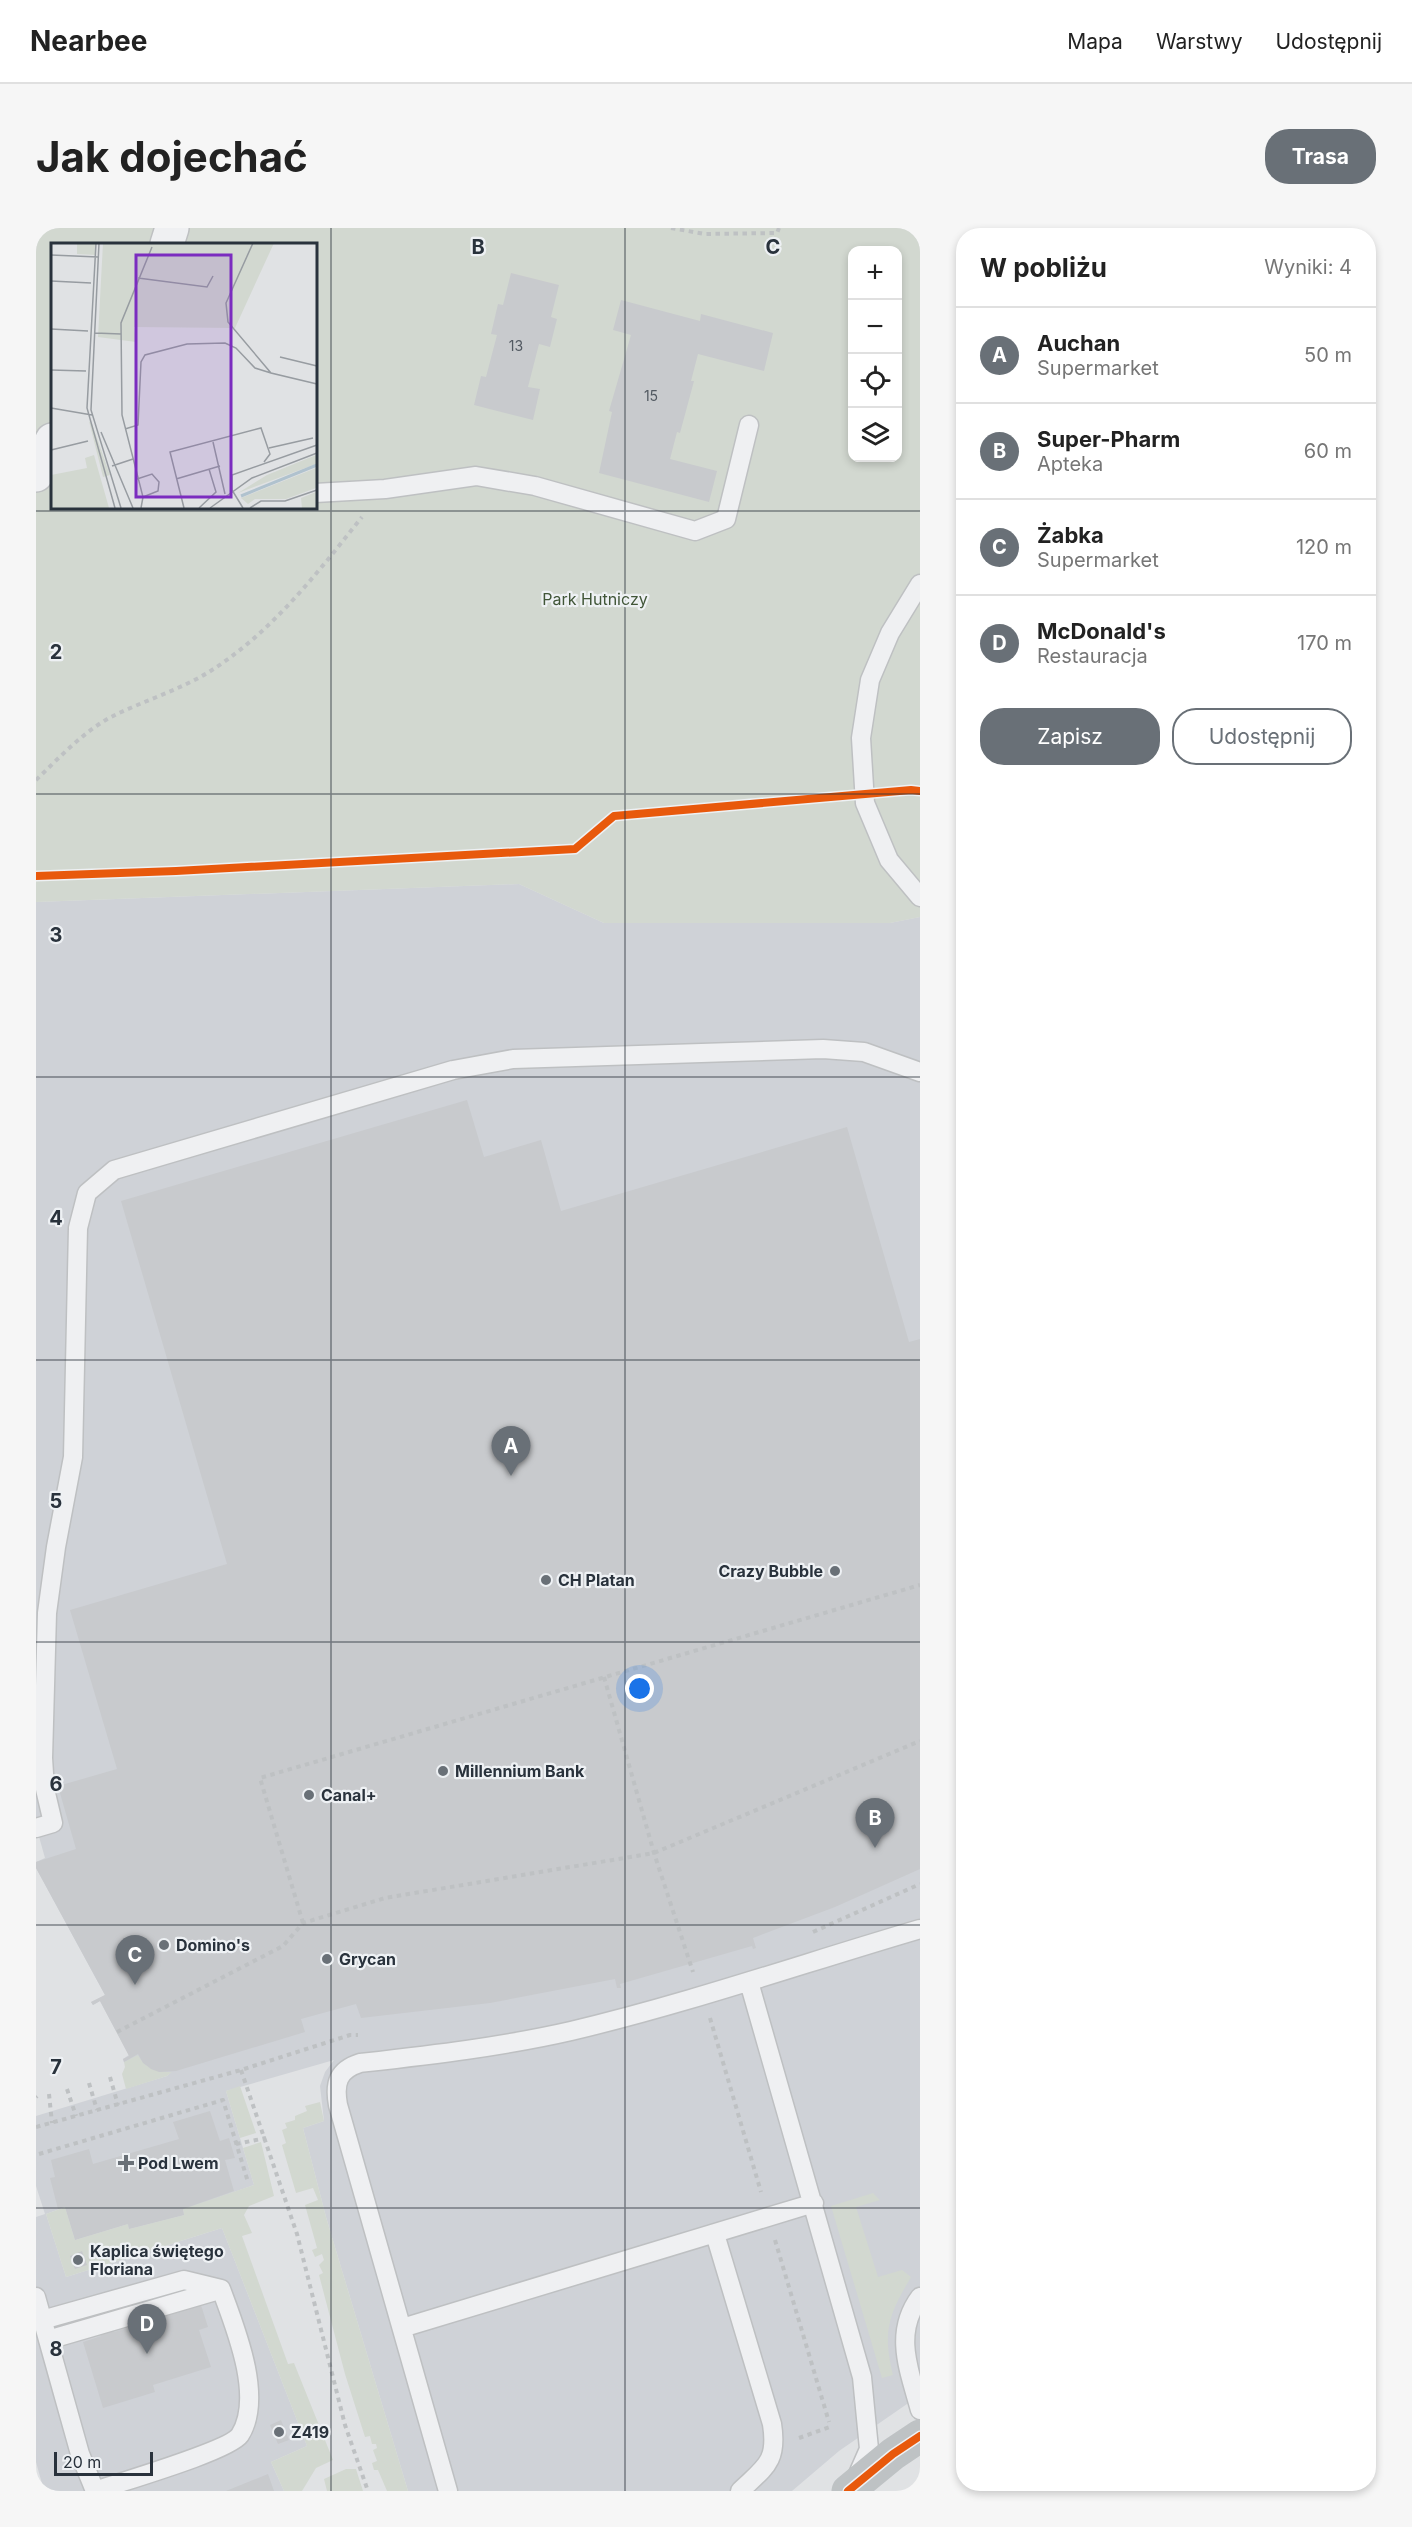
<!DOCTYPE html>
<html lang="pl">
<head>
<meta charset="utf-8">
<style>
  :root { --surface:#fff; --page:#f6f6f6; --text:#222; --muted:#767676; --line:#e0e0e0; --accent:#697077 }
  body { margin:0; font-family:Inter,sans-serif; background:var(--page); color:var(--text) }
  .controls { position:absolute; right:18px; top:18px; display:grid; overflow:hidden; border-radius:12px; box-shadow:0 3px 9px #0003 }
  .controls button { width:54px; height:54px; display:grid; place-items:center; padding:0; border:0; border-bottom:2px solid var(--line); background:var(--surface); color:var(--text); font:30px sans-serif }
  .scale { position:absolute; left:18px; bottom:15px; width:99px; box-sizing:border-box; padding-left:6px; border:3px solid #29323c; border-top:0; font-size:16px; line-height:21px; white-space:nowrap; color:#29323c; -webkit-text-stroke:4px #eef1f4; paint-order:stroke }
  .you { position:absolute; left:604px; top:1461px; width:21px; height:21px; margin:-15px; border:4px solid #fff; border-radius:50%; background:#1a73e8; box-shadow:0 0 0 9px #1a73e833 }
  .badge { display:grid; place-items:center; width:39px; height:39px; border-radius:50%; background:var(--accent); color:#fff; font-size:20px; font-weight:700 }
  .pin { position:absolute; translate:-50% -50px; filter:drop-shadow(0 2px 3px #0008) }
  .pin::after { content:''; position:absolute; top:32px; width:21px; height:18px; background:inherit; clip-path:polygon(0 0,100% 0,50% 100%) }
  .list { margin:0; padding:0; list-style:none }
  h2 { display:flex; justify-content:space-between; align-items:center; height:78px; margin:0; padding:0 24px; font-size:26px }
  h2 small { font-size:20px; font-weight:400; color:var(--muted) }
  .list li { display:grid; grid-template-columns:39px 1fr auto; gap:18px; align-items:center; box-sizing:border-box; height:96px; padding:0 24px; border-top:2px solid var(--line) }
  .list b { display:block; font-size:22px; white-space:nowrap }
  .list p { margin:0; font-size:20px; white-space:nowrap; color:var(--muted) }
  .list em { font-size:20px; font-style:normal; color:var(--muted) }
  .actions { display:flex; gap:12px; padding:18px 24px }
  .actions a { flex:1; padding:14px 0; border:2px solid var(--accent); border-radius:24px; text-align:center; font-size:21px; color:var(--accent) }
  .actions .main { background:var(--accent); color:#fff }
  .icon { flex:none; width:33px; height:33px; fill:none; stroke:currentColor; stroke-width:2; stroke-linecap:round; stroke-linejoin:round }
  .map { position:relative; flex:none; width:884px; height:2263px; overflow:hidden; border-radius:24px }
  header { display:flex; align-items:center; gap:36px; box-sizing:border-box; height:84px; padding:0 30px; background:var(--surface); border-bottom:2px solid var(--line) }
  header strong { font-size:28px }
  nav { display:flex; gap:33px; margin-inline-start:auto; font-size:21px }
  .intro { display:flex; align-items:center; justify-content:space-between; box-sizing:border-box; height:144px; padding:0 36px }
  h1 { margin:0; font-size:42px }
  .button { padding:15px 27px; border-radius:24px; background:var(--accent); color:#fff; font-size:21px; font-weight:700 }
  main { display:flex; gap:36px; padding:0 36px }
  aside { flex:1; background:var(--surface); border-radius:24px; box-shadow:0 3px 9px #0003 }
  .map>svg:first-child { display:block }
  .built { fill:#cfd2d7 }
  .green { fill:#d2d8d0; fill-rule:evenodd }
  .building { fill:#c8cacd }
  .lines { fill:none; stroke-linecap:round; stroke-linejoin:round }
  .lane-casing { stroke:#bec0c2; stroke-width:21 }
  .street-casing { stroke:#bec0c2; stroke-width:36 }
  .path { stroke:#bec1c3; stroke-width:4; stroke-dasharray:4.5 4.5; stroke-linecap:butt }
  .lane { stroke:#eff0f2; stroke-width:18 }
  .street { stroke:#eff0f2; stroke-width:33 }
  .secondary { stroke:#bec2c4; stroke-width:33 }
  .cycleway-casing { stroke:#eef1f4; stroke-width:11 }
  .cycleway { stroke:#e8590c; stroke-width:8 }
  .grid { fill:none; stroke:#29323c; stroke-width:1.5; stroke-opacity:0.55 }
  .poi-dot { fill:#697077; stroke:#eef1f4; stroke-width:2 }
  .labels { text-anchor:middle; stroke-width:4.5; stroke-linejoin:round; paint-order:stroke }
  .number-label { font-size:14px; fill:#525961 }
  .park-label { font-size:16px; fill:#415638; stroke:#eef1f4 }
  .poi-label { font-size:16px; font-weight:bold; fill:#29323c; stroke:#eef1f4; text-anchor:start }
  .inset-river { fill:none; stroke:#b0c2ce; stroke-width:3 }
  .inset-road { fill:none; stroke:#979ca1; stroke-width:1.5 }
  .view { fill:#7b2cbf; fill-opacity:0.15; stroke:#7b2cbf; stroke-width:3 }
  .inset-edge { fill:none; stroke:#29323c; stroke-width:3 }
  .grid-label { font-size:20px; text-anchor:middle; font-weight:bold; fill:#29323c; stroke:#eef1f4; stroke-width:4.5; stroke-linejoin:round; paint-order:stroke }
</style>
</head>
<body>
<header>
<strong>Nearbee</strong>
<nav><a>Mapa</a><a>Warstwy</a><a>Udostępnij</a></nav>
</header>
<div class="intro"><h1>Jak dojechać</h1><a class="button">Trasa</a></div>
<main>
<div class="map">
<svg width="884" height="2263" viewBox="0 0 884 2263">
  <rect width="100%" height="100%" fill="#e0e2e4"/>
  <path class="built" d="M483,656l85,39h286l30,-6v1478l-81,56 -47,40h-384l-82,-274 -23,-89 21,-7 -4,-35 5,-14 9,-12 -108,31 28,94 -71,25 1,5 -55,14 -2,-5 -52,16 -10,-33 -19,7 20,63 156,-49 85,218 -36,16 13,29h-240l-8,-29v-245l9,-3 -9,-28v-70l131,-40 4,-4h-12l-16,-9 -19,-1 -1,-3 6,-4 -29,-54 -7,4 -2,-3 14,-7 -69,-127v-6l9,-4 -9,-32v-924z"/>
  <path class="green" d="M0,0h884v689l-30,6h-286l-85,-39 -483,18zM16,16h263v263h-263zM816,22h46v208h-46z
    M102,1827c8,14 18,17 34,17l-5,4 -41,13 -4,-15 3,-7 -1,-5z
    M204,1858l16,47 -16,5 -14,-47z
    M284,1874l4,19 -21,7 23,89 82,274h-21l-9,-21h-4l-2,-7 5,-2 -4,-11 4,-2 -1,-4h-4l-2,-8 -5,1 -20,-63 -26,-99 4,-2 -4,-8 5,-5 -2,-6 -7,3 -3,-7 5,-2 -12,-43 13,-5 -5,-12 -17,5 -14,-48 4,-2 -4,-13 5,-2 -2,-5 10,-3v-4l12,-5 -2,-5z
    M225,1914l13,54 -25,10 -5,9 8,18 -10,3 46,128 6,-1 39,97 -17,8 -14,23h-18l-13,-29 36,-16 -85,-218 -156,49 -20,-63 19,-7 10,33 53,-16 1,5 55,-14 -1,-6 71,-24 -11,-37z
    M837,1965l7,7 -24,7 22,70 24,-7 9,7c-22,37 -29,54 -18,98l-11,3 -51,-172z
    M310,2241h10l7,22h-36l-3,-12z"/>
  <path class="building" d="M475,45l48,12 -8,32 6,2 -7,28 -11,-3 -11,43 12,2 -7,31 -59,-15 7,-29 5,1 11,-42 -6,-1 7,-30 5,1z
    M585,72l79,21 1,-7 72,19 -9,38 -66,-17 -7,27h3l-14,52 -3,-1 -7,27 47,12 -8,31 -110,-29 13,-61 -3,-1 22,-76 -18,-5z
    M431,872l17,57 57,-17 20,71 286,-84 62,215 11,-3v530l-85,38 -82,31 3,10 -3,1 -1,-3 -132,38 1,4h-4l-2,-9 -125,24 -129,15 -5,-14 -55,15 4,13 -129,39 -17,1 -8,-3 -8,-6 -5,-9 -14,8 -1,-3 6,-3 -29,-55 -7,4 -2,-3 14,-7 -69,-127v-6l40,-13 -18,-63 59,-17 -47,-159 157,-46 -106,-363z
    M174,1883l10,30 9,-3 6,20 -10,2 9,31 -51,18 1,6 -55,14 -1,-5 -53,16 -10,-33 -7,2 -8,-31 5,-1 -4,-17 38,-11 4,15 86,-25 -6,-17z
    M46,2023l5,14 -12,4 -5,-13z
    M165,2077l7,22 -9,3 12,37 -58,18 2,7 -52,16 -20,-66 18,-6 -1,-3 13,-4 1,3 30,-9 -1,-4 13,-4 1,4z
    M245,2192l8,20 -11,4 -8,-19z
    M232,2246l6,17h-48z"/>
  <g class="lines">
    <defs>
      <path id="lane" d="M279,265l70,-4 91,-13 59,10 160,45 31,-12 23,-94
        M884,356l-30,49 -20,47 -9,58 4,65 24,57 31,37
        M0,1600l17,-5 -8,-34 -2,-31 4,-145 9,-66 17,-90 5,-229 9,-35 27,-23 339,-100 60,-11 310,-10 41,3 56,20
        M713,1754l113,395 7,72 -11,25
        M679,2006l57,190c6,38 -7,43 -32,67
        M0,2069l44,157 15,37
        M884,2069c-27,36 -11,73 0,113
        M6,2092l142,-40 37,9c14,38 43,108 19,146 -11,16 -120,47 -145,56
        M366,2100l412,-125
        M12,2112l171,-50
        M412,2263l-110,-386c-4,-22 0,-35 22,-42 70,-8 141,-16 211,-32 118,-28 233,-68 349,-102"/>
      <path id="street" d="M131,16l5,-16
        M0,247l16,-35"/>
    </defs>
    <use href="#lane" class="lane-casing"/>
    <use href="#street" class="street-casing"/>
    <path class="path" d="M635,0l34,6 72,-1 2,-5
      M0,552c23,-22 45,-46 73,-62 33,-17 72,-28 103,-48 61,-39 106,-98 150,-153
      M568,1449l50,176 39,119
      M267,1695l-43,-145 660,-193
      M777,1704l107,-48
      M674,1790l51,174
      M81,1804l166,-86 20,-23 82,-25 269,-45 266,-112
      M205,1842l56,164 48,191 23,66
      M74,1849l8,28
      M53,1855l8,27
      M31,1861l9,27
      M13,1866l3,29
      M0,1869l1,-1
      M0,1899l205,-57 109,-35h8
      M200,1916l30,-6
      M3,1926l184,-54 25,82
      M739,2012l54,182
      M763,2210l31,-11"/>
    <use href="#lane" class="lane"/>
    <use href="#street" class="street"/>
    <path class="secondary" d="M812,2263l45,-37 27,-18"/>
    <defs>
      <path id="cycleway" d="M0,648l140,-5 399,-22 39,-33 297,-26 9,1
        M812,2263l45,-37 27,-18"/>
    </defs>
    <use href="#cycleway" class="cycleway-casing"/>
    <use href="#cycleway" class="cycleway"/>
  </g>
  <path class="grid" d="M295,0v2263M589,0v2263M0,283h884M0,566h884M0,849h884M0,1132h884M0,1414h884M0,1697h884M0,1980h884"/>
  <g class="poi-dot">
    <circle cx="799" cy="1343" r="6"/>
    <circle cx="510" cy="1352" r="6"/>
    <circle cx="407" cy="1543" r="6"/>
    <circle cx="273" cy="1567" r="6"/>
    <circle cx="128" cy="1717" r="6"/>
    <circle cx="291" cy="1731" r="6"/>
    <path d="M87 1926h6v6h6v6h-6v6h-6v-6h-6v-6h6z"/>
    <circle cx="42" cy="2032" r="6"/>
    <circle cx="243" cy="2204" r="6"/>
  </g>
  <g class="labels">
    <g class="number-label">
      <text x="480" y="123">13</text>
      <text x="615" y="173">15</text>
    </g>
    <g class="park-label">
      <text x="559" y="377">Park Hutniczy</text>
    </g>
    <g class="poi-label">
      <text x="787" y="1349" text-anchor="end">Crazy Bubble</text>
      <text x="522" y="1358">CH Platan</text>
      <text x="419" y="1549">Millennium Bank</text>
      <text x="285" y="1573">Canal+</text>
      <text x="140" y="1723">Domino's</text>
      <text x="303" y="1737">Grycan</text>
      <text x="102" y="1941">Pod Lwem</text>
      <text x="54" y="2029">Kaplica świętego<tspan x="54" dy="18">Floriana</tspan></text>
      <text x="255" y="2210">Z419</text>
    </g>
  </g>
  <g transform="translate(15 15)">
    <rect width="266" height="266" fill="#e0e2e4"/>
    <path d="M26,0h19v12l-19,-1zM52,0h171l-39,85 -101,-1 2,15 -38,-5zM38,178l3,3 18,51 -7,2zM43,212l15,53h-58v-33l36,-7 -2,-10zM265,212v9l-78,29 29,-18zM265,225v20l-30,11h-31l-7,5 -7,-6zM265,249v16h-14l-1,-10z" fill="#d2d8d0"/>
    <path class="inset-river" d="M190,253l76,-31"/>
    <path class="inset-road" d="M45,0l-9,165 28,100M48,0l-8,167 30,98M202,0l-27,60 2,19 43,51 46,11M0,12l47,2M87,35l69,9 6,-11M0,38l40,2M0,86l37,2M44,90l26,1M229,114l37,9M0,127l35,1M0,165l41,7M74,186l13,-4 3,-63 4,-7 42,-11 38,-1 11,5 19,20 16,5M50,189l32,76M162,199l12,52M218,205l44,-10M0,207l37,-9M61,223l21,-7M86,236l15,-5 7,8 -1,9 -15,6M125,236l44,-13M90,265l2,-11 -21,-82 -1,-92 31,-76M133,265l-14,-56 91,-24 9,26 -6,8M148,265l17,-16 -7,-23M159,265l42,-30 65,-25M192,265l-11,-18v-15l85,-30M199,265l11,-7h24l32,-11"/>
    <path class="view" d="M85,12h95v242h-95z"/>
    <rect width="266" height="266" class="inset-edge"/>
  </g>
  <g class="grid-label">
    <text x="442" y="26">B</text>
    <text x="737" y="26">C</text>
    <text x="20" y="431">2</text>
    <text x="20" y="714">3</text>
    <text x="20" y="997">4</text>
    <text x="20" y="1280">5</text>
    <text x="20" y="1563">6</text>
    <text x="20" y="1846">7</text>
    <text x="20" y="2128">8</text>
  </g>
</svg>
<div class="controls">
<button>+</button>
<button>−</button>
<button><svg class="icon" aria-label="locate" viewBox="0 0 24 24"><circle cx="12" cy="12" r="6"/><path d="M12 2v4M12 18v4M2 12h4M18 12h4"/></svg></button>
<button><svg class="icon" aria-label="layers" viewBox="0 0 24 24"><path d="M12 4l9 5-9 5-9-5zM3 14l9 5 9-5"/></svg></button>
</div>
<div class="scale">20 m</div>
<div class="you"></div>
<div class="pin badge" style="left:475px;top:1248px">A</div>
<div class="pin badge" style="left:839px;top:1620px">B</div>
<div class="pin badge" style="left:99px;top:1757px">C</div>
<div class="pin badge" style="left:111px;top:2126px">D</div>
</div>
<aside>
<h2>W pobliżu<small>Wyniki: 4</small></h2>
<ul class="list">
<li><span class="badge">A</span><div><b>Auchan</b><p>Supermarket</p></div><em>50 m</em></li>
<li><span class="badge">B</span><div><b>Super-Pharm</b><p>Apteka</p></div><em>60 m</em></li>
<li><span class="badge">C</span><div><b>Żabka</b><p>Supermarket</p></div><em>120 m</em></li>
<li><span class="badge">D</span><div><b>McDonald's</b><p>Restauracja</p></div><em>170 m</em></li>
</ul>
<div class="actions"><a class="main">Zapisz</a><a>Udostępnij</a></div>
</aside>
</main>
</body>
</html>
